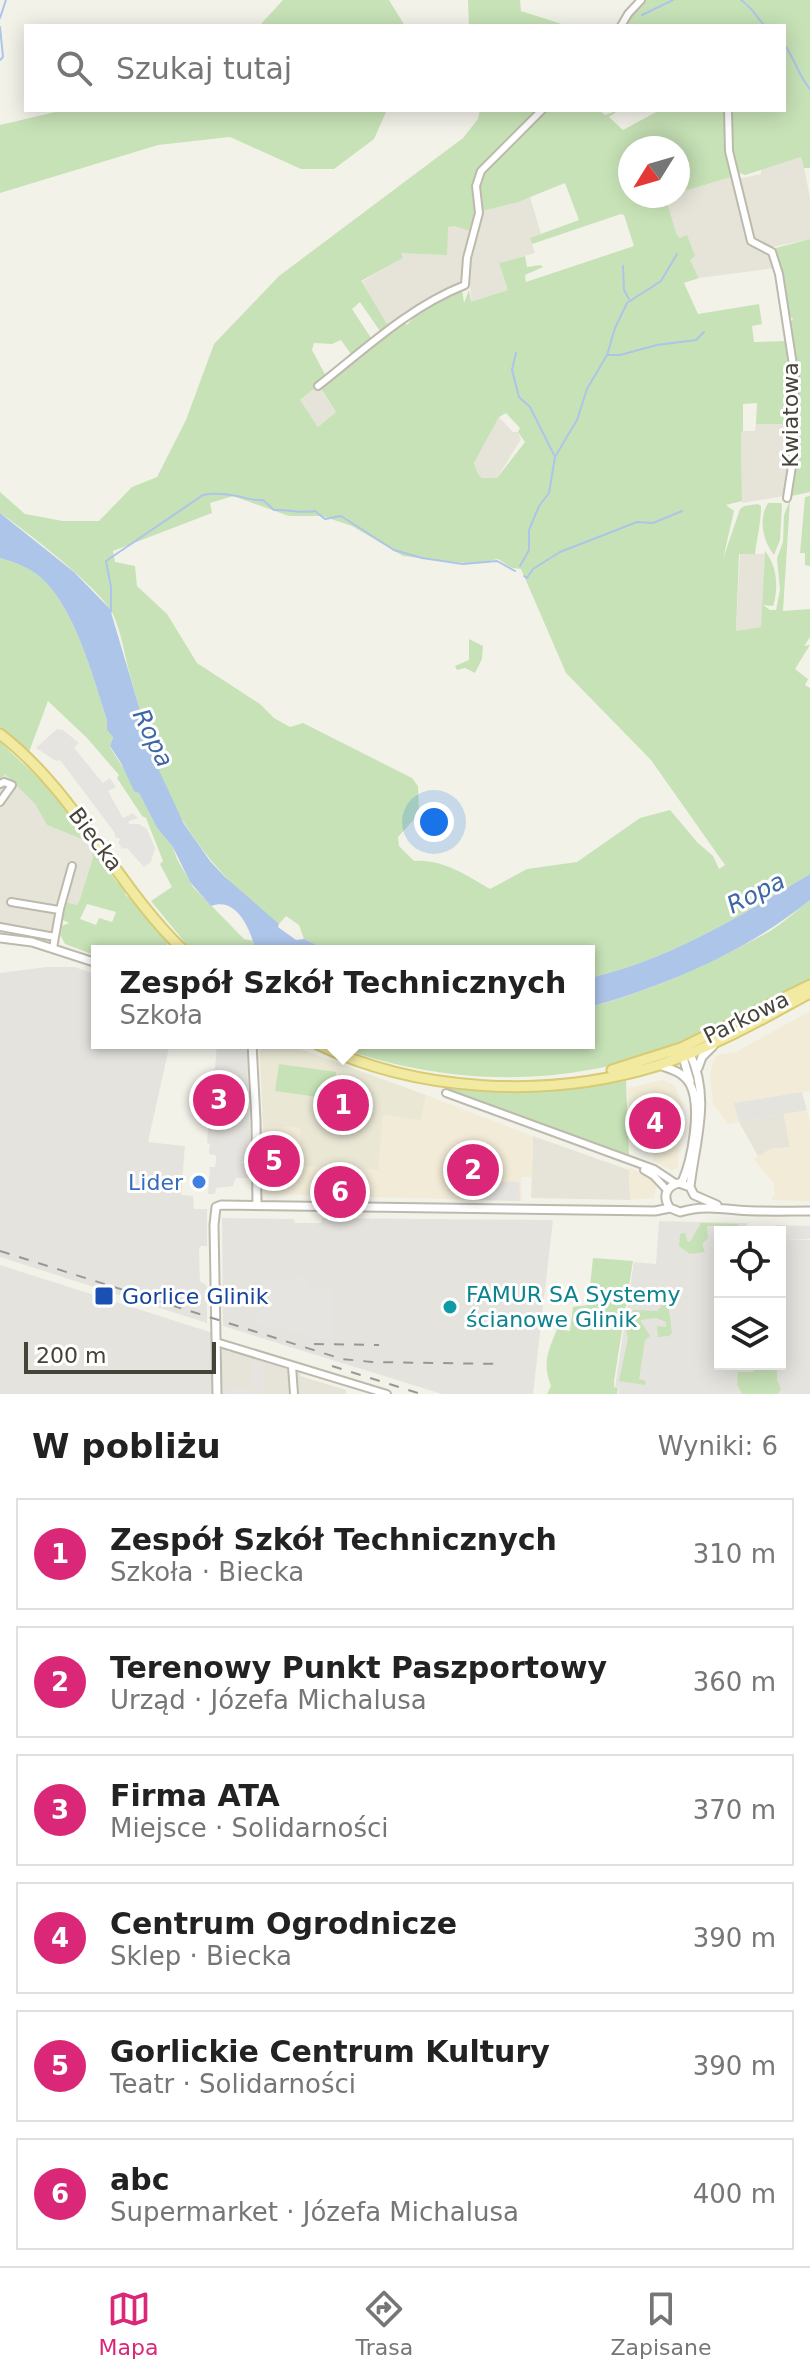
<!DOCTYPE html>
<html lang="pl">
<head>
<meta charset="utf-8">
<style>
  :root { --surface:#fff; --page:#f6f6f6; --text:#222; --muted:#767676; --line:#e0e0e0; --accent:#db2777 }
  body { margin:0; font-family:"DejaVu Sans",sans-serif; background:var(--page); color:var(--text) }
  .controls { position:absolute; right:24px; bottom:24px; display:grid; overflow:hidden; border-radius:0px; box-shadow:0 4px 20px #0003 }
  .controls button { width:72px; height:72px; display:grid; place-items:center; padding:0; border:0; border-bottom:2px solid var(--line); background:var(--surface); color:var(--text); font:40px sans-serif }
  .compass { position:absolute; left:618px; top:136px; width:72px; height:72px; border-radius:50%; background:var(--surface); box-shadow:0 4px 20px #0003; rotate:233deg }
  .scale { position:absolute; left:24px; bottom:20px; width:192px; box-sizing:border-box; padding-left:8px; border:4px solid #464338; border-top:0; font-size:22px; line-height:28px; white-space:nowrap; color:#464338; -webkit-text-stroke:6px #fff; paint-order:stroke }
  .you { position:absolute; left:434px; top:822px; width:28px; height:28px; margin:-20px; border:6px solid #fff; border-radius:50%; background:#1a73e8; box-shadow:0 0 0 12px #1a73e833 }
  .badge { display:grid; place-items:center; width:52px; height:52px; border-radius:50%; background:var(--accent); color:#fff; font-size:26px; font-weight:700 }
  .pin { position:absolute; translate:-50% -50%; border:4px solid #fff; box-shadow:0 2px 8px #0006 }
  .popup { position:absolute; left:91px; top:945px; width:504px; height:104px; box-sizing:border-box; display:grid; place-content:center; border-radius:0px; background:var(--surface); filter:drop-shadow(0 2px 6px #0005); font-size:26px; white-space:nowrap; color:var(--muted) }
  .popup b { font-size:30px; color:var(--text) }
  .popup::after { content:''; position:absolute; left:50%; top:100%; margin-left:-16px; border:16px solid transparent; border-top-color:var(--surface) }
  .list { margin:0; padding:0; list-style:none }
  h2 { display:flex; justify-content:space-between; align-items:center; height:104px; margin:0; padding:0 32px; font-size:34px }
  h2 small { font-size:26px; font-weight:400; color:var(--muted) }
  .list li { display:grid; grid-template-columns:52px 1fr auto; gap:24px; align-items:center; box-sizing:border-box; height:112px; margin:0 16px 16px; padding:0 16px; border:2px solid var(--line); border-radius:0px }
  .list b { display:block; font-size:30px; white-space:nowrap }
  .list p { margin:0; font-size:26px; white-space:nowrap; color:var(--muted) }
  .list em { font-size:26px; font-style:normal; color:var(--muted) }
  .icon { flex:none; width:44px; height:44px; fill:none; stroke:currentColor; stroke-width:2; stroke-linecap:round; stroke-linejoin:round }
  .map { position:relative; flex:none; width:810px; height:1394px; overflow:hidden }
  .search { position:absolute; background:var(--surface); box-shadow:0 4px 20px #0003; left:24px; right:24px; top:24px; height:88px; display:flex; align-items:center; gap:20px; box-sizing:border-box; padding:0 28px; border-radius:0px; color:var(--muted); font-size:30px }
  .sheet { height:872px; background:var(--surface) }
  nav { display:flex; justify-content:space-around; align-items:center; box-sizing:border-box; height:112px; border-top:2px solid var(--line); background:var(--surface); font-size:22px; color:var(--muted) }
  nav a { display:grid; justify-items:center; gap:4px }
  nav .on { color:var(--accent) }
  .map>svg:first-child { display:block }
  .residential { fill:#e6e4d8 }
  .commercial { fill:#f2ebd7 }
  .industrial { fill:#e5e3de }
  .education { fill:#eae8d5 }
  .green { fill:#c7e2b7; fill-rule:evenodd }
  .parking { fill:#e5e4e0 }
  .water { fill:#adc5e9 }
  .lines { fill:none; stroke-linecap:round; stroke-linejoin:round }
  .stream { stroke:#adc5e9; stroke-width:2 }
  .minor-casing { stroke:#bdbaad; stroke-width:10 }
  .tertiary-casing { stroke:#bdbaad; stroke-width:11 }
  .primary-casing { stroke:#d7cb73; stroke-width:13 }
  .minor { stroke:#fff; stroke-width:6 }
  .tertiary { stroke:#fff; stroke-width:7 }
  .primary { stroke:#f3eaa2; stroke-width:9 }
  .rail { stroke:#979797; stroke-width:2; stroke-dasharray:10 10; stroke-linecap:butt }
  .shop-dot { fill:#3f7fe0; stroke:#fff; stroke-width:3 }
  .transit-dot { fill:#1a4fb4; stroke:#fff; stroke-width:3 }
  .culture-dot { fill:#0f9aa8; stroke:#fff; stroke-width:3 }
  .labels { text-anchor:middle; stroke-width:6; stroke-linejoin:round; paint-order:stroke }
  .street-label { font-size:22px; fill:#464338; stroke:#fff }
  .shop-label { font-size:22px; fill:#366cbe; stroke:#fff; text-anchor:end }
  .culture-label { font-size:22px; fill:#0d838f; stroke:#fff; text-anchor:start }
  .transit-label { font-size:22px; fill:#164399; stroke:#fff; text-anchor:start }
  .water-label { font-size:24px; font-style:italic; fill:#3d67a6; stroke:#fff }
</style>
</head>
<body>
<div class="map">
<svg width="810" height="1394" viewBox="0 0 810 1394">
  <rect width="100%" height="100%" fill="#f3f2e9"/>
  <path class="residential" d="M802,157l8,41v41l-37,8 -3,5 5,16 -76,10 -22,-43 -13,-38 14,-1v-3l53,-16 2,3 28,-6v-6z
    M530,197l11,37 -11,4 5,15 -36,10 10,27 -38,13 -1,-19 -5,-1 -38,17 -37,29 -29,-47 42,-24 -3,-5 48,-26 6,-1 24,5 4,-20z
    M318,385l18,27 -18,15 -18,-27z
    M499,417l14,15h5l3,7 -24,39 -14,1 -5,-5 -4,-11z
    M756,424h39l-2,44 -9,28 -42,7 -1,-72h14z
    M740,553l25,1 -3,73 -26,4z
    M5,774l30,30 12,21 44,18 3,14 -15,45 -3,3 -10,-3 -5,34 -61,-11v-145z
    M784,1114l6,33 -20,2 -4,5 -8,2 -19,-34z
    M533,1136l96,34 1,30 -99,-2z
    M227,1348l1,4h22l51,18 -1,6 46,14v4h-124v-45z"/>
  <path class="commercial" d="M810,1011v80l-75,12 4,19 -11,2 -15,-20 -3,-28 4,-17 4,-4 18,-3z
    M662,1080l12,5 9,20 -5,63 -6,2 -19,-9 1,-11 -24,-9 -2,-53z
    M426,1095l107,41 -1,41h-11l1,24 -259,-7v-68l38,2 2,38 74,4 6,-55 38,4z
    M807,1110l3,13v78l-39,-1 4,-7 -2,-10 -19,-24 16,-10 20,-2 -6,-33z
    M629,1167l28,14 -3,17 -24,2z"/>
  <path class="industrial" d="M47,967h28l22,8v68h73l-22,99 37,4 -4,49 12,1 1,13h13v37h-6l-2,3 1,32 7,5v37l-207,-66v-284z
    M217,1043h25l5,9 4,110h-35v-7l-7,-1 1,-10 -3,-1 4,-71 4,-4z
    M802,1092l5,18 -68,12 -5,-19z
    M222,1218l72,1 1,4h26l1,-5 231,2 -20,174h-91l-219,-68z
    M659,1221l88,2 -1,9h-26v132h60v-125l30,1v154h-192l1,-6 -4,-1 19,-125 22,2z
    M0,1265l213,68v61h-213z"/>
  <path class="education" d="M259,1043h25l142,52 -5,25 -38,-5 -5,55 -76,-4 -2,-38 -37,-2z"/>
  <path class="green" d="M283,0h106l16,26h-146z
    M468,0h52l1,11 47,15h-99z
    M645,0h165v168h-6l-3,-11 -56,18 -11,-4 -4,-45 2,-16h52v-84h-159l4,-10z
    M64,110h323l-13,29 -40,30h-33l-71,-32 -72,8 -158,48v-68z
    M480,110h60c-17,18 -57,49 -63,71 -4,16 -1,34 -3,51l-20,-6 -6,1 -1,28 -46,-2 2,5 -42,23 29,48 -8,5 -22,-32 -8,7 21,32 -20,16 -12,-17 -9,4 -18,-1 -2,7 15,28 -27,22 18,27 18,-15 -16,-25 84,-65 3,3 16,-18 39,-18 2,14 5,-13 2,12 37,-12 -9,-27 26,-7 2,11 14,-2 2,2 -18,8 1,7 108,-36 -10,-31 -3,-1 -89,30 -2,-6 49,-18 -14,-37 -47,19 -36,9 -3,-22 6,-16 59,-63h55l6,5 14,-5 -10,7 14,13 37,-20h66v30l5,37 -53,16v-45h-48v48h37l-2,1 12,38 3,3 7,-3 8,21 -5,4 9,18 -15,5 14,31 61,-10 3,20 -10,2 2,16 33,-1 7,37 -2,46h-36l1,-21 -14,1v27l-2,1 1,69 -16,4 8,6 -11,48 17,-50 4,-3 14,-2 3,2c0,18 -4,31 -6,48h-16l-3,77 25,-4 4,-76c12,15 14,36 8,55l-10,-1 7,5h6l4,-20 -3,-32 6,-16 1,-27 6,-15 -7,111 27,-2v28l-6,9 6,-1 -15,24 13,10 -3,6 5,3v186c-70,42 -141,86 -221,104v-27h-260l-25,-12 -5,-14 -13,-9 -7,8c-55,-41 -98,-92 -122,-157 -10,-28 -17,-59 -26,-88 -6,-21 -9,-45 -18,-65 -12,-25 -88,-84 -113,-101v-21l25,22 38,7h36l33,-34 25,-10 29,-57 28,-76 65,-68 184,-138 15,-19zM506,413l14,15 -2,4 7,10 -28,36h-15l-4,-4 -4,-11 25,-46zM233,496l56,20h33l30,10 51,30 72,8 23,-5 14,9 9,1 45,104 85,87 74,105 -6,4 -6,-13 -16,-14 -27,-32 -30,8 -63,44 -50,7 -37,20c-24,-14 -47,-30 -76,-28l-15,-15 -1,-9 21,-23 -1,-28 -6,-8 -109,-55 -13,4 -16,-9 -14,-14 -63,-41 -30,-49 -30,-28 -2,-20 -20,-4 -2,-11 99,-38 -2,-10z
    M810,239v253l-19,4 6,-86 -1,-39h2l-3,-3 -6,-44 4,-5 -6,-5 -10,-58 -5,-7z
    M810,496v70l-5,-1v-12h-5l5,-56z
    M768,503h13l1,2 -2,35 -6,15c-11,-14 -16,-36 -6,-52z
    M0,558c11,3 25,8 35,15 38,27 58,104 72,147v10l6,6 -3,11 29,46 18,35 16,19 4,12 16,28 51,52 9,2 3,10h-64l-41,-50 21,-14 -12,-23 3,-3 -17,-43 -4,-2 -25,-38 2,-3 -32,-37 -39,-37 -19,51 -29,-25z
    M469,639l14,7 -1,13 -7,14 -10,-5 -8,2 -2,-4 14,-6z
    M0,742l51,48 40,53 -44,-18 -12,-21 -30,-30 -5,6z
    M92,846l24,35 8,7 2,8 6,2 31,37 4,6v10h-70v5l-32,-12 -4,-8 1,-10 7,-3 -6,-3 3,-18 10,3 3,-3 14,-44zM87,904l29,8 -4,10 -13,-4 -3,7 -16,-6z
    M810,900v79c-47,22 -93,51 -142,70 -111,40 -230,37 -340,-6h261v-36c62,-15 120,-43 176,-73 16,-9 31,-23 45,-34z
    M279,1064l57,8 -4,27 -57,-8z
    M626,1081l3,74 -188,-68 79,4z
    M701,1223l37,1 3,8 -21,-6h-13l1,12 -6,6 3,8 -15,2 -11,-8 1,-12 5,-1 2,8 3,1z
    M593,1258l40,3 -19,120v6l4,1 -1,6h-70l4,-8c-9,-23 -3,-34 6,-57l13,2 3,-24 15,-2z
    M666,1301l2,2 4,30 -3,3 -11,1 -1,-11 9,1v-5l-10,-4 -16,2 10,16 -5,4 -6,39 7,2 -1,4 -26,-4 9,-43 -3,-13 5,-3 1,-10 3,-2 23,1z
    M757,1364h18l2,3v13l4,9 -3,5h-36l-5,-9 1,-13h15z"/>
  <path class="parking" d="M57,729l6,1 16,13 -5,5 29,35 7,-5 6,9 -8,4 15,27 10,-5 5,5 -9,3v3h10l8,5 8,19 -4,14 -7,5 -17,-19 -5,1 -4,-7 3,-3 -6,-2v-4l-55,-73 -4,1 -20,-13z
    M223,1133l13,1 -1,19 6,1v9h10v15h-15l-3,8 -17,2 -1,6h-7l2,-27h5l2,-12 -8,-1 1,-11h12z
    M477,1181l42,1 1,19 -43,-1z
    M776,1225l34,1v13h-30v-7h-4z
    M307,1277v9l27,1 -2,54 -75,-18 -2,-37h11l-1,-8z
    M252,1361l13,3 -2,30h-36v-5h25v4h3v-5l-4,-1z"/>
  <path class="water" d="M0,513l74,59 36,37 46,155 28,60 26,37 15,16 54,47 -1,3 18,13 8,-1 25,12h-73c-5,-19 -18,-55 -45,-45l-21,-24 -17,-35 -16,-19 -18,-35 -5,-2 -13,-28 -11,-17 3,-9 -6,-7v-10c-14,-43 -34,-120 -72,-147 -10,-7 -24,-12 -35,-15z
    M810,874v26c-63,51 -144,86 -221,107v-29c80,-18 151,-62 221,-104z"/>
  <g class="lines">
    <path class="stream" d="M741,0c14,10 13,15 24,26
      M642,15l31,-15
      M0,18l6,-18
      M0,27l3,30 -3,3
      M784,44c11,15 15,33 26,45
      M623,266l1,24 5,9
      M516,353l-4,17 7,27 11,10 24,48
      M607,355h13l37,-10 39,-5 8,-8
      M520,566l9,-16v-20l10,-24 10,-13 6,-36 22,-37 10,-31 20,-34 8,-27 12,-25 34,-22 16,-27
      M524,576l3,2 6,-9 27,-17 77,-30 16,1 29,-12
      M111,612v-25l-5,-26 97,-66c10,-2 23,-1 34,1 10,2 15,5 26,4l11,10c14,-1 27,4 41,1l10,8 16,-3 53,34 28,8 41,6 34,-3 18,10"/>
    <defs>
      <path id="minor" d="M621,26l7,-12 13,-14
        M728,110l1,41 22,90 21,11 7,22 16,104 -3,88 -5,32
        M318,386c46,-36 91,-79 147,-101l2,-27 12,-45 -3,-27 5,-15 61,-61
        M0,784l4,-2 8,3 -12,17
        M11,902l48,8
        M0,927l55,10
        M53,948l7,-39 12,-43
        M446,1093l208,76 21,14
        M644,1170l10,6 13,14
        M216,1342l171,52
        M292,1366l2,28"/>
      <path id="tertiary" d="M0,938l32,4 65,21
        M252,1043l4,78 1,83
        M689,1052c23,45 6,89 1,135
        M682,1054l8,27
        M659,1065c12,4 24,7 31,19 12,23 2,76 -8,98
        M698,1068l4,-11 11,-11
        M670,1208c-8,-11 -4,-22 9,-25l11,4 4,8 23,10
        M217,1394l-3,-169 2,-18 5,-2 434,6 15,-3 10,4c20,-6 37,-4 58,-2 24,2 48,1 72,1"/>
      <path id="primary" d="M0,734c77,59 115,151 184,217
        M315,1043c102,50 233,56 341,23 53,-17 105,-46 154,-73
        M612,1070l69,-22 129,-63"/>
    </defs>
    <use href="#minor" class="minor-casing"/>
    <use href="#tertiary" class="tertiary-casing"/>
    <use href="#primary" class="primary-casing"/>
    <use href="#minor" class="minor"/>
    <use href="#tertiary" class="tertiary"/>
    <use href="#primary" class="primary"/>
    <path class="rail" d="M0,1251l342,108 30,3 130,2
      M314,1344l65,1
      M332,1366l89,28"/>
  </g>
  <circle class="shop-dot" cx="199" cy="1182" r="8"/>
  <rect class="transit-dot" x="94" y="1286" width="20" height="20" rx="4"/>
  <circle class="culture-dot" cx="450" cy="1307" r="8"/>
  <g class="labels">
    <g class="street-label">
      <text transform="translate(790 415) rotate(-90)" y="8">Kwiatowa</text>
      <text transform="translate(96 839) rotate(53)" y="8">Biecka</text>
      <text transform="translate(746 1017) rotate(-26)" y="8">Parkowa</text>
    </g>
    <g class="shop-label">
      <text x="183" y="1190">Lider</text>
    </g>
    <g class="culture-label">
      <text x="466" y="1302">FAMUR SA Systemy<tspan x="466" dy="25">ścianowe Glinik</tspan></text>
    </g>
    <g class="transit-label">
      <text x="122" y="1304">Gorlice Glinik</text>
    </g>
    <g class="water-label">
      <text transform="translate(153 738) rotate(64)" y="8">Ropa</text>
      <text transform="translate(756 893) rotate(-27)" y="8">Ropa</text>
    </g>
  </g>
</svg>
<div class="controls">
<button><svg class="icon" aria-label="locate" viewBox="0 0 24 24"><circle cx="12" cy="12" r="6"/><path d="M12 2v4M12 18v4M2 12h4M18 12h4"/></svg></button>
<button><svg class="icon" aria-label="layers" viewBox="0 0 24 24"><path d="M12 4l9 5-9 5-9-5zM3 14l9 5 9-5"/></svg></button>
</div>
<svg class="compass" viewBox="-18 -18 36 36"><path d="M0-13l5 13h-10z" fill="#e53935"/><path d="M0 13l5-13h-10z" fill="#767676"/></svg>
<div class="scale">200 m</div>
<div class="you"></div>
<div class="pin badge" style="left:343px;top:1105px">1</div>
<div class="popup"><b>Zespół Szkół Technicznych</b>Szkoła</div>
<div class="pin badge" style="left:473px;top:1170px">2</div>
<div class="pin badge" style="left:219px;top:1100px">3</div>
<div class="pin badge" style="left:655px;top:1123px">4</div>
<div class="pin badge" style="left:274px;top:1161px">5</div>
<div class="pin badge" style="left:340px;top:1192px">6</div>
<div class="search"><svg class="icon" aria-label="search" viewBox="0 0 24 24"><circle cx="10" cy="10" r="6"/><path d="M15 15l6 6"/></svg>Szukaj tutaj</div>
</div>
<section class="sheet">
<h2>W pobliżu<small>Wyniki: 6</small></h2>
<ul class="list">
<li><span class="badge">1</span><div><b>Zespół Szkół Technicznych</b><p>Szkoła · Biecka</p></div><em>310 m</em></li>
<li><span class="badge">2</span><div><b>Terenowy Punkt Paszportowy</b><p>Urząd · Józefa Michalusa</p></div><em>360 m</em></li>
<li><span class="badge">3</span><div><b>Firma ATA</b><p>Miejsce · Solidarności</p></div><em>370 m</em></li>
<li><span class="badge">4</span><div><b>Centrum Ogrodnicze</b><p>Sklep · Biecka</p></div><em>390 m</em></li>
<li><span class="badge">5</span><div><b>Gorlickie Centrum Kultury</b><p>Teatr · Solidarności</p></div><em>390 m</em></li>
<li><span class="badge">6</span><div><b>abc</b><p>Supermarket · Józefa Michalusa</p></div><em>400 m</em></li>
</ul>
</section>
<nav>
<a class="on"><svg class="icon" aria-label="map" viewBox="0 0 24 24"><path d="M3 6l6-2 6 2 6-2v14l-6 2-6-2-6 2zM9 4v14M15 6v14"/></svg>Mapa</a>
<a><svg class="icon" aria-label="directions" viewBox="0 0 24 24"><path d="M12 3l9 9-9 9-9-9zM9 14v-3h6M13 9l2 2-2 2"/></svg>Trasa</a>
<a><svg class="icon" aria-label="saved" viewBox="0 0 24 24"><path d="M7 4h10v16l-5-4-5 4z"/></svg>Zapisane</a>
</nav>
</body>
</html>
